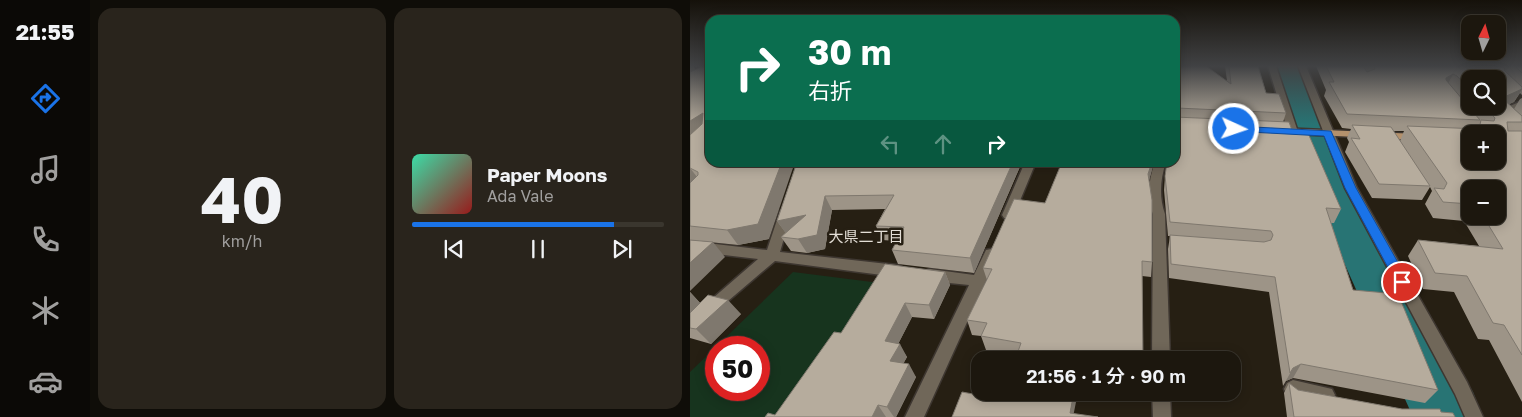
<!DOCTYPE html>
<html lang="ja">
<head>
<meta charset="utf-8">
<style>
  :root { --surface:#1c170e; --page:#29241c; --text:#f1f3f6; --muted:#a09f9e; --line:#3a362e; --accent:#1a73e8 }
  body { margin:0; font-family:"Golos Text","Noto Sans JP",sans-serif; background:var(--page); color:var(--text); height:100vh; display:flex; flex-direction:column; font-size:19px; white-space:nowrap }
  * { box-sizing:border-box; margin:0 }
  p { font-size:16px; color:var(--muted) }
  .icon { flex:none; width:28px; height:28px; fill:none; stroke:currentColor; stroke-width:2; stroke-linecap:round; stroke-linejoin:round }
  .map { position:relative; flex:1; overflow:hidden }
  .details { display:flex; flex-direction:column; gap:8px; padding:8px; background:#0f0d08; width:600px }
  .details>* { flex:none }
  .hud { position:absolute; left:15px; top:15px; width:475px; height:152px; border-radius:15px; box-shadow:0 2px 12px #0003,0 0 0 1px var(--line); background:#0b6e4f; color:#fff; overflow:hidden }
  .needle { width:32px; rotate:5deg }
  .controls { position:absolute; left:771px; top:15px; display:grid; gap:10px }
  .controls a { display:grid; place-items:center; width:45px; height:45px; border-radius:10px; background:var(--surface); box-shadow:0 2px 12px #0003,0 0 0 1px var(--line); font-size:25px }
  .speed { position:absolute; left:15px; top:336px; display:flex; gap:10px; font-size:25px; font-weight:700; text-align:center }
  .speed>* { display:grid; place-content:center; width:65px; height:65px; border-radius:50%; background:var(--surface); box-shadow:0 2px 12px #0003,0 0 0 1px var(--line); line-height:1 }
  .speed .limit { border:8px solid #d22; background:#fff; color:#111 }
  .pin { position:absolute; display:grid; place-items:center; width:42px; height:42px; color:#fff; margin:-21px; border:2px solid #fff; border-radius:50%; box-shadow:0 1px 5px #0007 }
  .me { position:absolute; width:55px; margin:-28px; rotate:93deg; stroke-linejoin:round; filter:drop-shadow(0 0 4px #0008) }
  .turn { display:flex; align-items:center; gap:18px; height:105px; padding:0 20px; font-size:22px }
  .turn .icon { width:65px; height:65px; stroke-width:2.5 }
  .turn b { display:block; font-size:35px; line-height:42px }
  .lanes { display:flex; align-items:center; height:48px; padding:0 20px; background:#0003; justify-content:center; gap:25px; direction:ltr }
  .lanes .off { opacity:.35 }
  .details .card { flex:1; display:flex; flex-direction:column; justify-content:center; gap:8px; min-width:0; padding:0 18px; border-radius:15px; background:var(--page) }
  .details .dial { align-items:center; gap:0 }
  .dial b { font-size:65px; line-height:1 }
  .song { display:flex; align-items:center; gap:15px }
  .cover { width:60px; height:60px; border-radius:8px; background:linear-gradient(135deg,hsl(160 70% 55%),hsl(0 70% 35%)) }
  .played { height:5px; border-radius:2px; background:linear-gradient(90deg,var(--accent) 80%,var(--line) 80%) }
  .keys { display:flex; justify-content:space-around; direction:ltr }
  .details .tiles { flex:1; display:grid; gap:8px; grid-template-columns:repeat(2,1fr) }
  .trip { position:absolute; left:281px; top:351px; width:270px; height:50px; border-radius:15px; background:var(--surface); box-shadow:0 2px 12px #0003,0 0 0 1px var(--line); font-weight:600; line-height:50px; text-align:center }
  main { display:flex; flex:1; min-height:0 }
  .dock { display:flex; flex-direction:column; width:90px; justify-content:space-around; align-items:center; background:#0b0906; color:var(--muted) }
  .dock .icon { width:35px; height:35px }
  .dock .current { color:var(--accent) }
  .dock b { font-size:22px; color:var(--text) }
  .map>svg:first-child { display:block }
</style>
</head>
<body>
<main>
<nav class="dock">
<b>21:55</b>
<svg class="icon current" aria-label="directions" viewBox="0 0 24 24"><path d="M12 3l9 9-9 9-9-9zM9 14v-3h6M13 9l2 2-2 2"/></svg>
<svg class="icon" aria-label="music" viewBox="0 0 24 24"><path d="M9 18V5l10-2v13"/><circle cx="6" cy="18" r="3"/><circle cx="16" cy="16" r="3"/></svg>
<svg class="icon" aria-label="phone" viewBox="0 0 24 24"><path d="M5 4h4l2 5-3 2q2 4 5 5l2-3 5 2v4C11 20 4 13 5 4z"/></svg>
<svg class="icon" aria-label="climate" viewBox="0 0 24 24"><path d="M12 3v18M4 7l16 10M4 17L20 7"/></svg>
<svg class="icon" aria-label="car" viewBox="0 0 24 24"><path d="M5 17H2v-5l4-1 3-4h7l3 4 3 1v5h-3M9 17h6M6 11h13"/><circle cx="7" cy="17" r="2"/><circle cx="17" cy="17" r="2"/></svg>
</nav>
<section class="details">
<div class="tiles">
<div class="card dial"><b>40</b><p>km/h</p></div>
<div class="card">
<div class="song"><i class="cover"></i><div><b>Paper Moons</b><p>Ada Vale</p></div></div>
<div class="played"></div>
<div class="keys"><svg class="icon" aria-label="previous" viewBox="0 0 24 24"><path d="M18 5L8 12l10 7zM5 5v14"/></svg><svg class="icon" aria-label="pause" viewBox="0 0 24 24"><path d="M8 5v14M16 5v14"/></svg><svg class="icon" aria-label="next" viewBox="0 0 24 24"><path d="M6 5l10 7-10 7zM19 5v14"/></svg></div>
</div>
</div>
</section>
<div class="map">
<svg width="832" height="417" viewBox="0 0 832 417">
  <rect width="100%" height="100%" fill="#261f13"/>
  <!-- green -->
  <path fill="#17341e" fill-rule="evenodd" d="M103 272 190 283 92 417H0V372ZM26 348H69V390H26Z"/>
  <g fill="none" stroke-linecap="round" stroke-linejoin="round">
    <!-- river -->
    <path fill="#287474" fill-rule="evenodd" d="M583 66H613L646 146 701 252 783 392 793 417H723L652 258 606 146Z"/>
    <!-- minor casing -->
    <g stroke="#3e3731" stroke-width="3">
      <path id="minor" d="M578 66H586L608 132 607 134 603 135 598 132Z
        M608 66H616L667 188 777 382 793 417H775L765 394 655 188Z
        M832 101V107L817 113 832 127V136L828 135 805 112Z
        M335 162H346L324 215 322 218H314L312 215Z
        M465 162H476C470 180 469 197 475 214L480 360H462L463 214C456 197 459 179 465 162Z
        M96 207 102 211 90 252 207 265 212 267 214 271 212 275 207 277 85 261 31 307 6 333 0 335V318L68 259 0 251V241L77 250 90 211Z
        M301 249 306 250 308 254 234 417H215L279 285 240 281 235 279 233 275 235 271 240 269 284 275 296 250Z
        M603 380 642 389 645 395 642 401 636 404 597 395 594 389 597 383Z
        M462 392H480L481 417H463Z"/>
    </g>
    <!-- major casing -->
    <g stroke="#3e3731" stroke-width="3">
      <path id="major" d="M588 128 728 134 733 137 728 140 584 133 583 131Z"/>
    </g>
    <!-- minor -->
    <use href="#minor" fill="#706759" fill-rule="evenodd"/>
    <!-- major -->
    <use href="#major" fill="#b4916c" fill-rule="evenodd"/>
  </g>
  <!-- wall -->
  <path fill="#9d9487" fill-rule="evenodd" d="M0 66H3L6 70 12 67 6 66H20L79 239 48 245 0 240Z
    M485 66 537 81 535 66H568L576 93 596 113 593 122 603 133 651 209 644 223H641L663 290 748 390 735 403 603 378 596 381 593 386 579 292 479 278 478 249 480 236H478L474 190 475 176 485 162Z
    M626 66H832V95L830 93 824 102 819 104 824 109 830 99 832 98V402L799 340 788 339 764 292 733 289 718 256 728 240 789 246 774 221 743 218 735 204 742 191 740 187 732 200 682 198 655 152 659 142 657 138 661 129 652 128 634 96 636 90ZM780 79 808 106H780ZM703 131H714L710 141ZM780 189 808 216H780Z
    M107 162H332L284 273 208 264 202 250 207 241 192 240 186 226 195 209 142 210 135 249 117 253 101 251 91 237 96 233 87 221Z
    M464 162 459 180 462 262 461 277 452 276 327 355 296 350 291 336 282 335 277 320 297 280 293 268 355 203Z
    M255 272 260 285 244 319 222 317 208 344 217 357 213 364 226 377 206 417H75L85 415 151 333Z
    M0 292 10 303 51 314 21 344 0 338Z
    M599 383 608 390 712 409 765 417H597L594 393Z"/>
  <!-- shaded-wall -->
  <path fill="#7f786e" d="M0 66H3L9 75 0 79Z
    M763 74 756 88V78Z
    M832 89 824 102 803 112 812 98Z
    M13 113 20 125 0 141V121Z
    M92 162H105L79 239 48 245 37 230Z
    M323 162H332L284 273 280 258Z
    M462 162H464L457 188 458 174Z
    M0 168 11 182 0 190Z
    M135 196 142 210 135 249 117 253 108 239Z
    M116 215 97 235 87 221Z
    M23 242 35 257 0 291V263Z
    M255 272 260 285 244 319 239 305Z
    M0 292 12 305 0 316Z
    M38 300 51 314 21 344 6 329Z
    M215 303 222 317 203 354 195 341Z
    M210 344 217 357 207 374 200 361Z
    M219 364 226 377 206 417H204L197 407Z
    M611 364 603 378 596 381 593 386 603 368Z
    M384 392H388L383 417 380 413Z
    M188 405 196 417H182Z"/>
  <!-- building -->
  <path fill="#b6ac9d" stroke="#7f786e" fill-rule="evenodd" d="M13 66H20V162H92L68 224 37 230 0 226V183L8 175V172L0 168V135L12 124 13 113 0 121V72Z
    M485 66H516L541 84 539 66H568L576 93 589 94 596 113 487 108 485 117 599 122 603 133H618L651 209 636 208 663 290 708 294 748 390 611 364 603 368 600 373 585 277 481 264 480 235 574 242 581 240 583 235 581 231 480 222 475 176 477 162H485Z
    M636 66H673L677 72 685 69 684 66H809L814 67 815 71 832 87V89L812 98 832 116V122H817L818 131H832V355L814 325 803 323 777 276 745 273 728 240 813 249 793 216H808V189H780V204L753 202 744 188 754 189 757 183 717 126 789 129 791 120 804 121 805 118 794 106H808V79H780V90L767 76 763 74 756 78V80L790 120 657 114 639 82H644ZM780 134H808V161H780Z
    M825 66H832V73Z
    M662 125 701 127 740 186 689 184 661 138 670 139Z
    M107 162H323L280 258 202 250 214 227 186 226 204 195 135 196 127 235 108 239 91 237 116 215 87 221Z
    M372 162H462L458 174 462 200V262L452 261 453 360H325L331 343 291 336 297 323 277 320 302 269 293 268 324 199 355 203Z
    M0 240 23 242 0 263Z
    M195 264 255 272 239 305 215 303 195 341 210 344 200 361 219 364 197 407 188 405 182 417H75L78 413 85 415 144 332 151 333Z
    M18 295 38 300 6 329 0 328V313Z
    M288 382H290V392H384L380 413 408 417H262L272 392 283 394Z
    M599 383 608 390 712 409H750L751 412 763 413 765 417H604Z"/>
  <!-- sky -->
  <linearGradient id="sky" x2="0" y2="1"><stop stop-color="#15110a"/><stop offset="0.53" stop-color="#414244"/><stop offset="1" stop-color="#414244" stop-opacity="0"/></linearGradient>
  <rect width="832" height="125" fill="url(#sky)"/>
  <!-- route -->
  <path fill="#1a73e8" stroke="#114b97" d="M544 126 641 131 666 188 719 282 717 286H708L655 188 634 136 540 131V127Z"/>
  <g text-anchor="middle" stroke-width="5" stroke-linejoin="round" paint-order="stroke">
    <!-- neighbourhood labels -->
    <g font-size="15" fill="#e3ded6" stroke="#261f13">
      <text x="176" y="242">大県二丁目</text>
    </g>
  </g>
</svg>
<div class="controls">
<a><svg class="needle" viewBox="-14 -14 28 28"><path d="M0-13l5 13h-10z" fill="#e53935"/><path d="M0 13l5-13h-10z" fill="#a09f9e"/></svg></a>
<a><svg class="icon" aria-label="search" viewBox="0 0 24 24"><circle cx="10" cy="10" r="6"/><path d="M15 15l6 6"/></svg></a>
<a>+</a>
<a>−</a>
</div>
<div class="speed"><div class="limit">50</div></div>
<div class="pin" style="left:712px;top:282px;background:#d93025"><svg class="icon" aria-label="arrive" viewBox="0 0 24 24"><path d="M6 21V4h12l-3 4 3 4H6"/></svg></div>
<svg class="me" style="left:544px;top:129px" viewBox="-20 -20 40 40"><circle r="17" fill="#1a73e8" stroke="#fff" stroke-width="3"/><path d="M0-11L8 9 0 5-8 9z" fill="#fff"/></svg>
<div class="trip">21:56 · 1 分 · 90 m</div>
<div class="hud">
<div class="turn"><svg class="icon" aria-label="right" viewBox="0 0 24 24"><path d="M7 20v-9h11M14 6l5 5-5 5"/></svg><div><b>30 m</b>右折</div></div>
<div class="lanes"><svg class="icon off" aria-label="left" viewBox="0 0 24 24"><path d="M17 20v-9H6M10 6l-5 5 5 5"/></svg><svg class="icon off" aria-label="ahead" viewBox="0 0 24 24"><path d="M12 20V5M6 11l6-6 6 6"/></svg><svg class="icon" aria-label="right" viewBox="0 0 24 24"><path d="M7 20v-9h11M14 6l5 5-5 5"/></svg></div>
</div>
</div>
</main>
</body>
</html>
